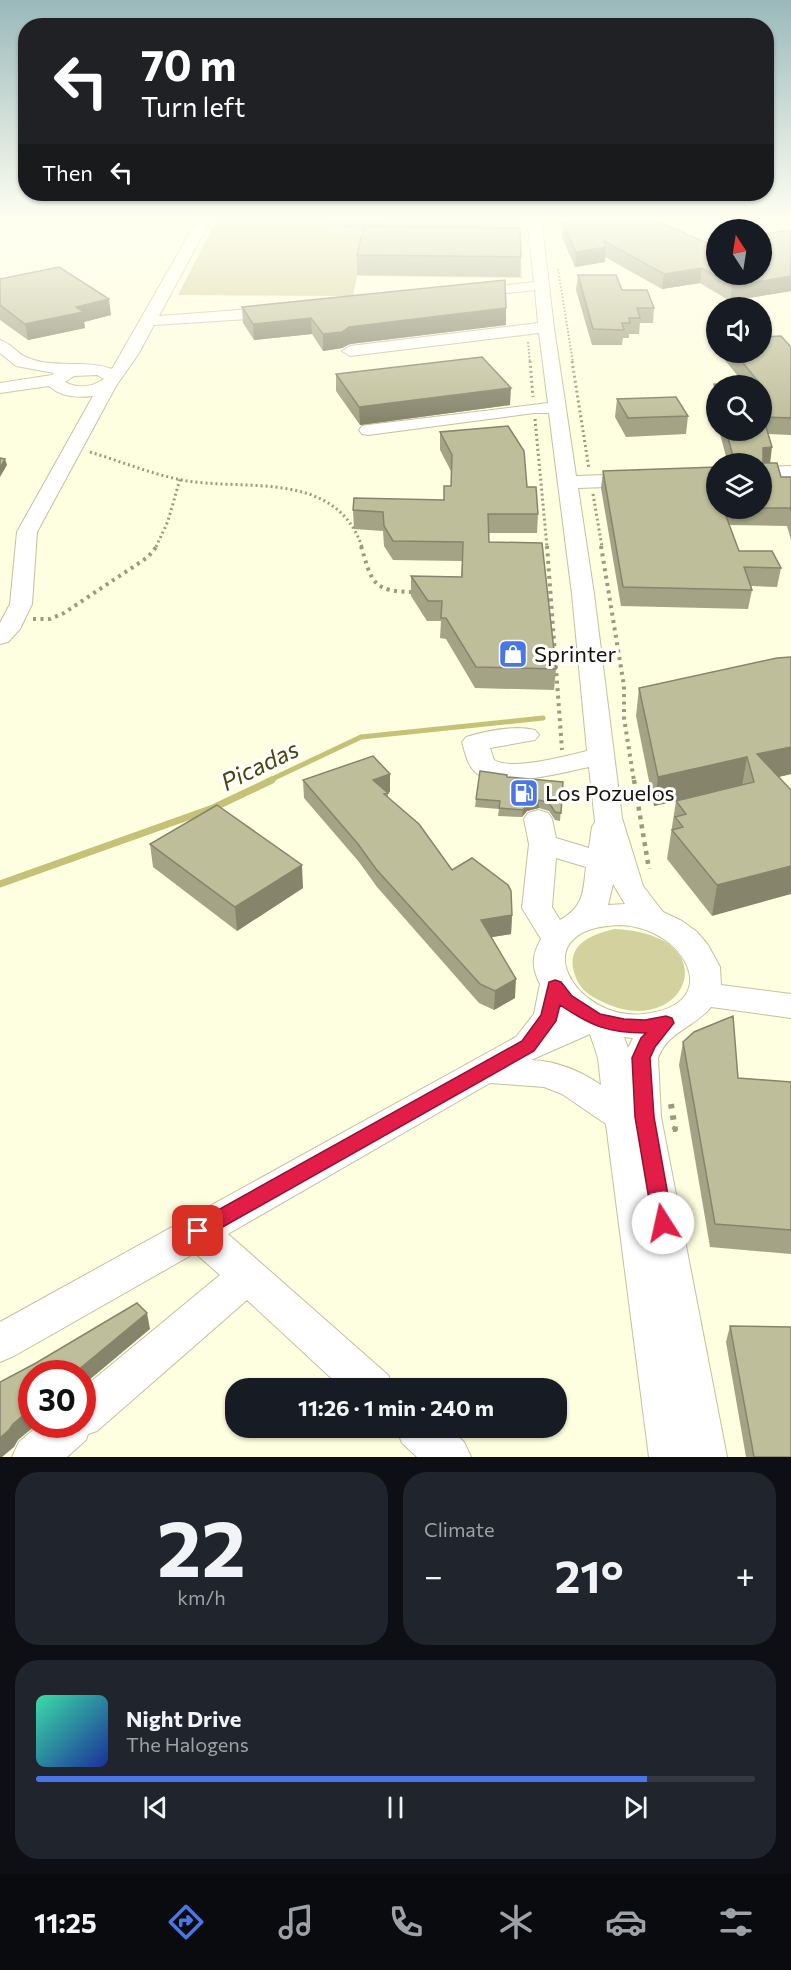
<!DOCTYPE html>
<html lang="en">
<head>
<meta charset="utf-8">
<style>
  :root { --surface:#171b24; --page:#20242c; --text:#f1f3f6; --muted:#9ea1a6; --line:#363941; --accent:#4b76e9 }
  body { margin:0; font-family:Commissioner,sans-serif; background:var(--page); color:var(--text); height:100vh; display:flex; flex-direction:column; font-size:22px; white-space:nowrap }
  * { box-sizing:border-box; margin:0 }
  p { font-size:20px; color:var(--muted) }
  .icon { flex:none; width:33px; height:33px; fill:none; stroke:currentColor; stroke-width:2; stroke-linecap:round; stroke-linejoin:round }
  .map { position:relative; height:1457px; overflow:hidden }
  .drawer { display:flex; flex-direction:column; gap:15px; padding:15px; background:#0d0f14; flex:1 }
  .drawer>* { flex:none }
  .banner { position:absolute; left:18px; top:18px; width:756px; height:183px; border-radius:24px; box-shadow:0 2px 4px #0004; background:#202124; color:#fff; overflow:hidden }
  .needle { width:39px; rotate:348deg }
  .buttons { position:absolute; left:706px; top:219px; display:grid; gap:12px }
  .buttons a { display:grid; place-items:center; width:66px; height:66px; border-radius:50%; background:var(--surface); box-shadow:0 2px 4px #0004; font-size:30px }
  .speed { position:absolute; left:18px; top:1360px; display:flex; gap:12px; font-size:30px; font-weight:700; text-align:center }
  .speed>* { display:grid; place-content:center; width:78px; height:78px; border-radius:50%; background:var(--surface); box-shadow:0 2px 4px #0004; line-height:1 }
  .speed .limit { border:9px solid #d22; background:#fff; color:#111 }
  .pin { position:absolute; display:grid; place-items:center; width:51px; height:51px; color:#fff; margin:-26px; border-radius:12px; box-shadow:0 3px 9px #0006 }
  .me { position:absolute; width:66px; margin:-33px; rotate:350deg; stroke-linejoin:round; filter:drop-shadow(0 0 4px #0008) }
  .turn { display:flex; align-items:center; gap:21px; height:126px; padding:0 24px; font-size:27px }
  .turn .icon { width:78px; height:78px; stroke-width:2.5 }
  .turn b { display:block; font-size:42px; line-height:51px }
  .then { display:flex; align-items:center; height:57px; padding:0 24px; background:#0003; gap:12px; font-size:22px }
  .big { font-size:45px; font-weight:700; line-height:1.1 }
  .drawer .widget { flex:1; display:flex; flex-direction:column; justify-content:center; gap:9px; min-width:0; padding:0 21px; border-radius:24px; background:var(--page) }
  .drawer .dial { align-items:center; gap:0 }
  .dial b { font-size:78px; line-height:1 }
  .song { display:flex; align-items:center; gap:18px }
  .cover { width:72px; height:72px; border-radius:9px; background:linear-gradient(135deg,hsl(160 70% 55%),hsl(230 70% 35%)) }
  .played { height:6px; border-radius:3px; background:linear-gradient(90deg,var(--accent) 85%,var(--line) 85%) }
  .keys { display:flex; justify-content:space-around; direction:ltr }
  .heat { display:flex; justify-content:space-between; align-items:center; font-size:33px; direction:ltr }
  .drawer .tiles { flex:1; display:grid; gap:15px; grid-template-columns:1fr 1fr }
  .widget:last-child { grid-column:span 2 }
  .trip { position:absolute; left:225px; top:1378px; width:342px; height:60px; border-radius:24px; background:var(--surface); box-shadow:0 2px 4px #0004; font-weight:700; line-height:60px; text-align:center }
  .tab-bar { display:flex; height:96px; justify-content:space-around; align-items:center; background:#090b0e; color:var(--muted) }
  .tab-bar .icon { width:42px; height:42px }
  .tab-bar .on { color:var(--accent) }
  .tab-bar b { font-size:27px; color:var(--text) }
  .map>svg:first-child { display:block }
</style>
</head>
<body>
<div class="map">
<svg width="791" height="1457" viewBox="0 0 791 1457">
  <rect width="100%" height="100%" fill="#fefee0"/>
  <!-- green -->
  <path fill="#d3d19d" d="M218 217H518L522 278 357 276 353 296 178 295Z
    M615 929C731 935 685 1040 605 1003 594 998 582 992 577 980 562 948 587 935 615 929Z"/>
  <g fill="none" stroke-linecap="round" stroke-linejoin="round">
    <!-- stream-far1 -->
    <path stroke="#c5c177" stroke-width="5" d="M268 781 361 737 543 718"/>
    <!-- stream -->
    <path stroke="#c5c177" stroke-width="7" d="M0 884 213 808 272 780"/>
    <!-- minor casing -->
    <g stroke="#c3c19e" stroke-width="2">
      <path id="minor" d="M199 217H212L159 316 278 307 286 312 278 317 154 325 139 353 116 386 37 532 32 604 20 629 8 642 0 644V623L10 604 17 532 93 396C78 398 61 397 49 386L0 393V383L52 375 54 373 16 366 0 353V340C11 343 17 354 28 358 55 369 85 359 112 369ZM97 375 104 379C92 387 78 389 65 382L74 376Z
        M527 217H541L554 328 576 476 637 474 644 476 647 480 644 484 637 486 578 488 594 594 622 818 643 886 663 912 682 921 697 932 708 945 720 967 721 985 791 994V1018L711 1007C694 1028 668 1031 658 1058L661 1117 727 1457H649L606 1124 562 1094 544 1087 490 1083 228 1234 388 1375 394 1389H343L247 1300 97 1431 88 1434 86 1440 67 1457H12L19 1442 39 1425H82V1389L220 1275 195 1253 14 1356 0 1362V1322L516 1037 534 1014 540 984C531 967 532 955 541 939L522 908 529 844 524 819 528 813 538 810 548 813 552 819 556 838 589 848 592 827 595 822 589 767C564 772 496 791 475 772 467 764 465 752 462 742L466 737C486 731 515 725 535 730L539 735 535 740 490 748 494 760C512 771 566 756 587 751L572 594 549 413H534L368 435 362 434 359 430 362 426 368 425 548 403 539 333 350 356 342 351 350 346 538 323 535 290 472 297 465 293 472 289 534 282ZM556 858 586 867C583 893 584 906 560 920L552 907ZM613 884 625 904 608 905ZM620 925C685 927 727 1005 644 1014 575 1022 519 928 620 925ZM590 1034 598 1058 601 1085C581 1071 556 1061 531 1060ZM624 1037 633 1038 628 1048Z
        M791 466V478L762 479V467Z
        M396 1428H449L464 1442 471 1457H417L402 1443Z"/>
    </g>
    <!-- path-far4 -->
    <path stroke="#9a9a83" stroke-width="2" stroke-dasharray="1.5 2" stroke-linecap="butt" d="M558 269 573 363
      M528 342 530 363"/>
    <!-- path-far3 -->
    <path stroke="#9a9a83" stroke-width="3" stroke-dasharray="2 3" stroke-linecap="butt" d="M530 361 533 397
      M572 361 589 469
      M535 419 547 547
      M90 452C120 461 151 474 182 480 244 492 335 468 362 547
      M593 494 602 547
      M156 547 168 521 180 479"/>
    <!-- path-far2 -->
    <path stroke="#9a9a83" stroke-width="4" stroke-dasharray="3 4.5" stroke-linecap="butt" d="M361 546C372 582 372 592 414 592
      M547 546 562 750
      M601 546 624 686V718L634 781
      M33 619H50L64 613 148 557 157 546"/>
    <!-- path-far1 -->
    <path stroke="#9a9a83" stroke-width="4.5" stroke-dasharray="4 5" stroke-linecap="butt" d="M634 780 649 869"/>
    <!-- path -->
    <path stroke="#9a9a83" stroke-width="6" stroke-dasharray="4.5 7" stroke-linecap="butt" d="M671 1104 675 1129H672"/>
    <!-- minor -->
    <use href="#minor" fill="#fff" fill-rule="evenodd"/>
  </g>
  <!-- wall -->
  <path fill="#a4a385" d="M330 217H381L379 226 521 257 520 277 357 275V255L363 229 330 227Z
    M578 217H648L707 243 791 230V291L730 301 700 283 662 289 605 257V262L575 267 562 237 563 223 578 220Z
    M578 275 622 290 654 308 653 323H640L639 334H629V338H623L622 345H592L576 290Z
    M0 279 111 315 84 322 85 328 28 340 0 320Z
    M242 307 506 325 350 344 342 348 323 351 312 334 254 340 243 323Z
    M791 347V435L768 434 770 463 781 477H791V540L787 526 729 525 739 551 781 568 777 587 751 586 752 590 748 609 621 606 601 488 603 471 717 508H762V464H728L719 430H762L717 386V421L712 400 714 384 745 385 720 354V352H762Z
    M336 374 510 405 360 425 336 391Z
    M617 399 688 416 686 434 626 437 615 417Z
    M440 432 527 487 538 514 537 533H489V542L556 669 554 690 475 688 446 639 440 638 441 621H427L411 596V576L461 577 462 561 393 560 384 546 383 531 354 529 353 510 444 500 451 486 452 473 440 450Z
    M791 657V774L778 777 712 916 667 859 676 801 710 793 654 806 636 716 639 688Z
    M390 774V792L388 793V798L452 870 512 915 511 934 491 937 515 998 494 1010 479 1003 377 887 359 862 304 798 303 780Z
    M507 777 563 782 560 821 555 820 549 811 539 808 527 811 522 817 498 816 499 809 475 807 476 799Z
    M150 844 303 888 237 931 153 867Z
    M683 1042 738 1078 791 1082V1254L710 1247 679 1065Z
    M730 1326 791 1457H746L726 1342Z"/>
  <!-- shaded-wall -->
  <path fill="#86856c" d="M378 217H381L378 229Z
    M606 247 605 262 575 267 576 252Z
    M702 268 700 283 662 289 664 274Z
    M791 276V291L730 301 732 286Z
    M109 299 111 315 84 322 85 328 28 340 25 324 76 307Z
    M506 308V325L350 344 342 348 323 351V334L349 327Z
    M311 318 312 334 254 340 253 324Z
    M511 388 510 405 360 425 359 407Z
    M772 447 770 464 762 465 763 448Z
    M5 459 7 465 0 477V468Z
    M791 747V774L754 783 757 754Z
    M747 757 742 786 654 806 658 777Z
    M390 774V792L373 798V780Z
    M539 800V808L527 811 522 817 523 810 528 803Z
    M302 865 303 888 237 931 235 907Z
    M791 866V894L712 916 717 885Z
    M512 915 511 934 480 939 481 920Z
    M516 979 515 998 494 1010 495 991Z
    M147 1313 150 1329 82 1386V1374H76L77 1371Z
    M32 1408V1425H36L18 1440 14 1447 2 1457H0V1438L13 1424Z"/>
  <!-- building -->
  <path fill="#bfbe9b" stroke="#86856c" stroke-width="1.5" d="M585 217H648L707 243 717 241V274H762V234L791 230V276L732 286 702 268 664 274 604 241 606 247 576 252 563 223 586 218Z
    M364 226 520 228 521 257 357 255Z
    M59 267 109 299 76 307 83 312 25 324 0 305V279Z
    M578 275H616L622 290H647L654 308H637L640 318H629L630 323H622L624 330 593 329Z
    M505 280 506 308 349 327 342 332 323 334 311 318 253 324 242 307Z
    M781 336 791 347V418L763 417 772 447 763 448V463H777L781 477H791V511L790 508H762V464H735L726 430H762V386L734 352H762V337Z
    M482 357 511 388 359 407 336 374Z
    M714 384 757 386H717V396Z
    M676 397 688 416 628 418 617 399Z
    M508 426 524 451 527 487H536L538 514H488L489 542 542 543 556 669 476 667 446 618H441L442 601H428L411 576 462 577 463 542 393 541 384 526 383 512 353 510 354 498 444 500V486H451L452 455 440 432Z
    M0 458 5 459 0 468Z
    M717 467V508H723L739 551H772L781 568 744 567 752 590 623 587 603 471Z
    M791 657V747L757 754 791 790V866L717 885 672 830 683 827 675 817 686 814 676 801 754 782 747 757 658 777 639 688 777 658Z
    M373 756 390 774 373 780 388 793 384 794 419 824 452 870 472 858 508 885 511 891 512 915 481 920 516 979 495 991 480 984 376 869 358 844 303 780Z
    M480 771 507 775V777L563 782 561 813 555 812 549 803 539 800 528 803 523 810 499 808 500 801 476 799Z
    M217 805 302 865 235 907 150 844Z
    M733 1016 738 1078 791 1082V1230L715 1224 683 1042 694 1032Z
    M137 1303 147 1313 77 1371 76 1374H32V1408L13 1424 9 1430 0 1438V1382L36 1363Z
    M730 1326 791 1327V1457H754Z"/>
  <!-- sky -->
  <linearGradient id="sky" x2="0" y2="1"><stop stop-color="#9ab9bb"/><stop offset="0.52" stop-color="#fffff1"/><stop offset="1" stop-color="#fffff1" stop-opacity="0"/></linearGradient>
  <rect width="791" height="421" fill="url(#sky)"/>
  <!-- route -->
  <path fill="#e11d48" stroke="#92132f" stroke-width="1.5" d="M555 980 561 982 572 996 600 1014 624 1019 645 1020 666 1016 672 1018 674 1023 655 1047 650 1058 654 1117 673 1223 670 1229 663 1231 656 1229 653 1223 635 1117 632 1058 641 1038 646 1033C608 1033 591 1026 560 1005L556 1021 534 1051 205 1237 198 1240 191 1237 188 1231 191 1225 522 1041 541 1015 549 982Z"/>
  <!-- icons -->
  <defs>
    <g id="shop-square" transform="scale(1.5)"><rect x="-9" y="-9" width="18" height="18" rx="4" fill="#4b76e9" stroke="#fff"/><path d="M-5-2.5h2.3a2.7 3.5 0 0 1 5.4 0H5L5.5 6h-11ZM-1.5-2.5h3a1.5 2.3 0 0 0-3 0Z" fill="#fff"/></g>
    <g id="fuel-square" transform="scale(1.5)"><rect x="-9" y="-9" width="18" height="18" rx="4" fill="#4b76e9" stroke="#fff"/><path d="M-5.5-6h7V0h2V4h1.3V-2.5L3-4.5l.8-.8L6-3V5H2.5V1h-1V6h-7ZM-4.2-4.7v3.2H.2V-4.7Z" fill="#fff"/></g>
  </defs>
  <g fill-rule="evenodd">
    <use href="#shop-square" x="513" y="654"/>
    <use href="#fuel-square" x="524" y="793"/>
  </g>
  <g text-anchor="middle" stroke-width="6" stroke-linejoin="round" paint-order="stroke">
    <!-- poi labels -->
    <g font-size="22" fill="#151508" stroke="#fff" text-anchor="start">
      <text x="534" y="662">Sprinter</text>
      <text x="545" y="801">Los Pozuelos</text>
    </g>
    <!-- water labels -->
    <g font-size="24" font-style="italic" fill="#4a460c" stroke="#fff">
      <text transform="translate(260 766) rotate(-26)" y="8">Picadas</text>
    </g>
  </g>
</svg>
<div class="buttons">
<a><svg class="needle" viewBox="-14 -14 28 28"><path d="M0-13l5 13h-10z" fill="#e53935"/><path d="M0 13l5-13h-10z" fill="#9ea1a6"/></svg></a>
<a><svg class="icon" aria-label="sound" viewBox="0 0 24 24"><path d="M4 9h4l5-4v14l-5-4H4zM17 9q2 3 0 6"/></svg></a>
<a><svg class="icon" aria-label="search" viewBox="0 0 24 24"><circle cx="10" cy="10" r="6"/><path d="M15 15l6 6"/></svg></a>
<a><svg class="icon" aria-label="layers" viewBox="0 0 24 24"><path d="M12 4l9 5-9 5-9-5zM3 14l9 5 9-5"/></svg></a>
</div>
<div class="speed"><div class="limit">30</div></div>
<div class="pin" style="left:198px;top:1231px;background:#d93025"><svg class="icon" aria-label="arrive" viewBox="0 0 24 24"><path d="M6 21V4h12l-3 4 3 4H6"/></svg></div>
<svg class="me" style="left:663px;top:1223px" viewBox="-20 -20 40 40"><circle r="19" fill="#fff"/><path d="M0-13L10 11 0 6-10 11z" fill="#e11d48"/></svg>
<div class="trip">11:26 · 1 min · 240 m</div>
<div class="banner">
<div class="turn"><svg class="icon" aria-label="left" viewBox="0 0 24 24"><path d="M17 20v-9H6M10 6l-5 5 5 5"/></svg><div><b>70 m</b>Turn left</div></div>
<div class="then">Then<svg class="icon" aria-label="left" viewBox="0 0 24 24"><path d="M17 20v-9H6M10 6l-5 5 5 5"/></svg></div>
</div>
</div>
<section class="drawer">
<div class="tiles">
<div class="widget dial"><b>22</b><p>km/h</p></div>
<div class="widget"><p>Climate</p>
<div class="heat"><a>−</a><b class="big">21°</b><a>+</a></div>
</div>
<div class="widget">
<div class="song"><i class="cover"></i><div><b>Night Drive</b><p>The Halogens</p></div></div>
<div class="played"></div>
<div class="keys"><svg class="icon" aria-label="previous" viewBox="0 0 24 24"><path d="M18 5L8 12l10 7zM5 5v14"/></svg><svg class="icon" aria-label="pause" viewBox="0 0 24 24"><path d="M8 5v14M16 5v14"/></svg><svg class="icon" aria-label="next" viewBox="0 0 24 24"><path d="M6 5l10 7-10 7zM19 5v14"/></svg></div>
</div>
</div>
</section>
<nav class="tab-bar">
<b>11:25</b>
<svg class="icon on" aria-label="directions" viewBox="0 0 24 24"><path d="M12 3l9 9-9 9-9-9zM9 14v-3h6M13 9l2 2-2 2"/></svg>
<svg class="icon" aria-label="music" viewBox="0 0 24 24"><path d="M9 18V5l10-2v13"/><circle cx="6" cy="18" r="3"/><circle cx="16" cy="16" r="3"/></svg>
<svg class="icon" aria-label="phone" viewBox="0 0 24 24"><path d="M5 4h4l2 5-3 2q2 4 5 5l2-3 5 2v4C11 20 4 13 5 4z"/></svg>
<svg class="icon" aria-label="climate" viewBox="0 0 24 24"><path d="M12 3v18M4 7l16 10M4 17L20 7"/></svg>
<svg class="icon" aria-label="car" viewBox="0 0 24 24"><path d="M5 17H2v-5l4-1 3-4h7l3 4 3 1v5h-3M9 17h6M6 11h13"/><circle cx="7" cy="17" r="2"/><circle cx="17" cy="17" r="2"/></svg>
<svg class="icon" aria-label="filters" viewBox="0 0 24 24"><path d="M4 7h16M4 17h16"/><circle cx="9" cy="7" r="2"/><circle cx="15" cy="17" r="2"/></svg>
</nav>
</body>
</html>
